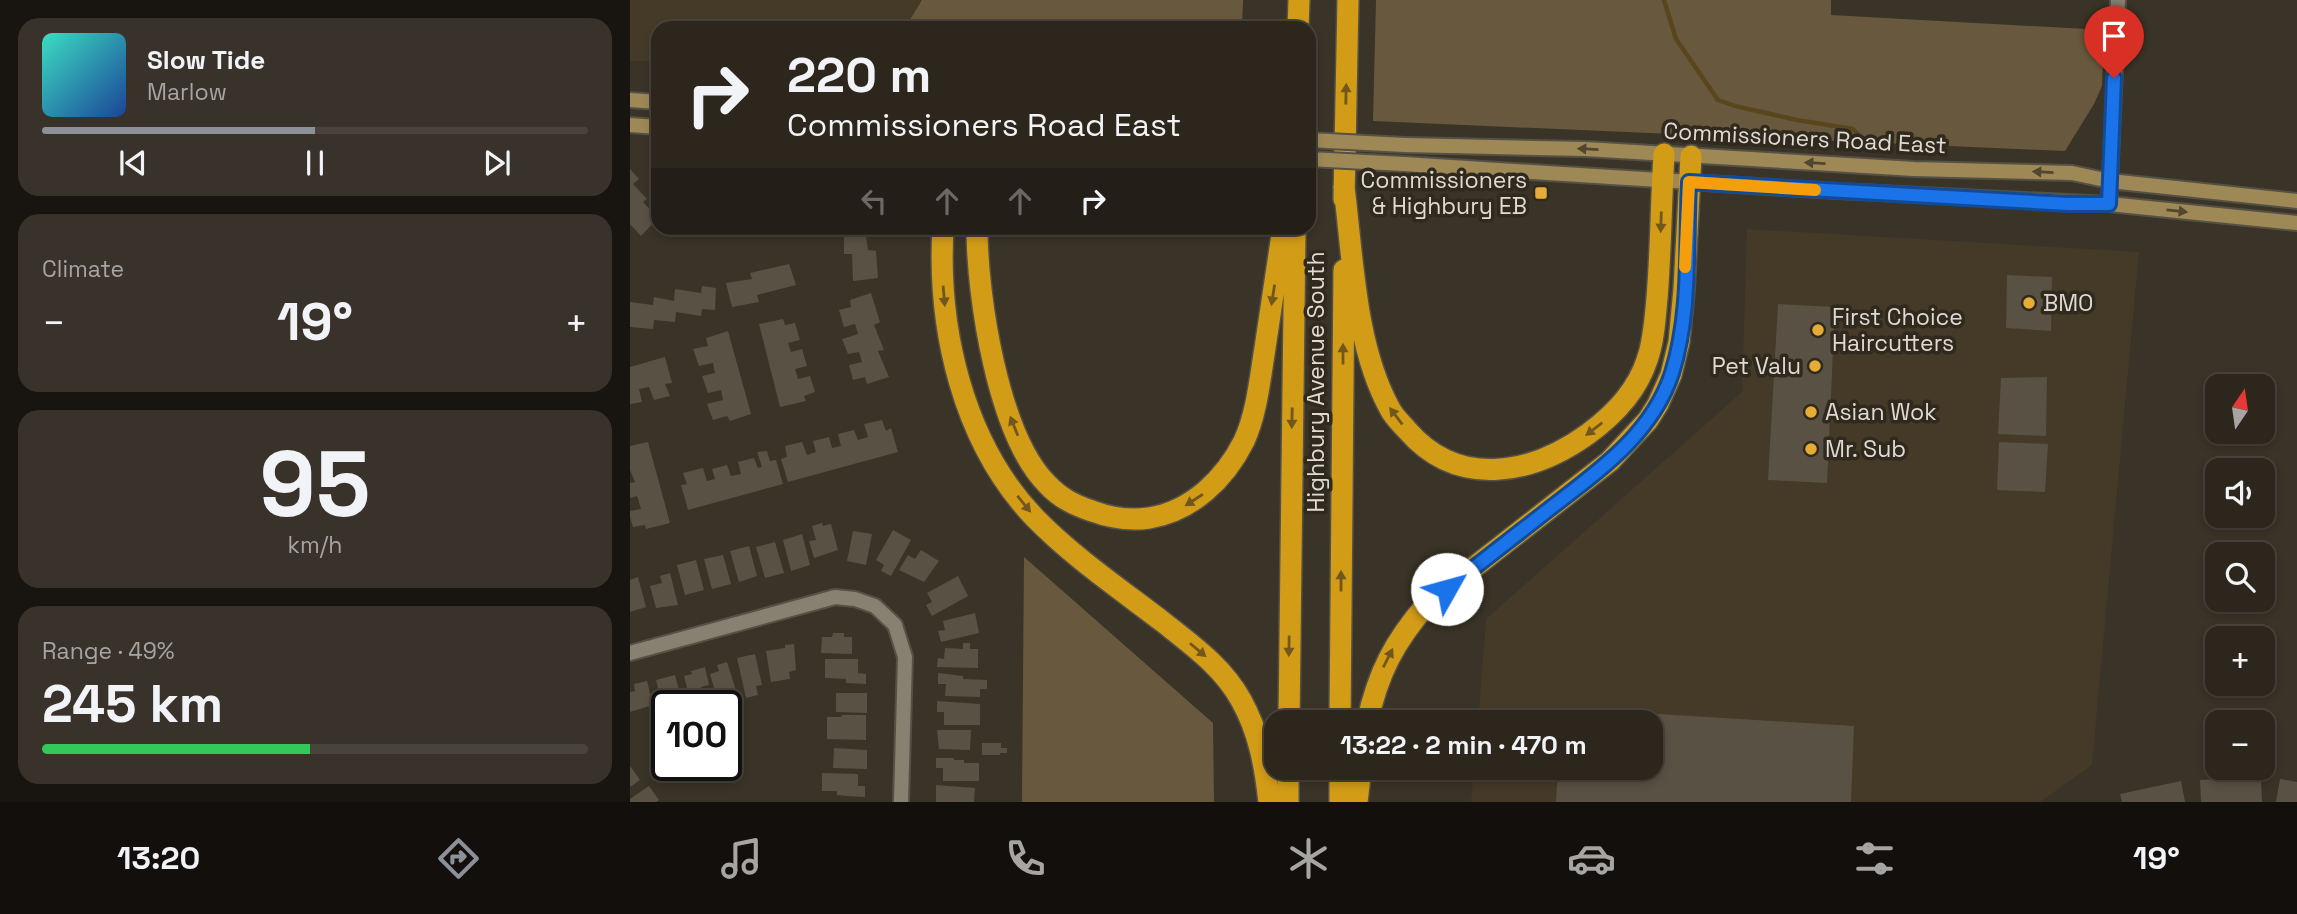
<!DOCTYPE html>
<html lang="en">
<head>
<meta charset="utf-8">
<style>
  :root { --surface:#2c261d; --page:#38322a; --text:#f1f3f6; --muted:#a6a5a4; --line:#48433b; --accent:#8c9099 }
  body { margin:0; font-family:"Space Grotesk",sans-serif; background:var(--page); color:var(--text); height:100vh; display:flex; flex-direction:column; font-size:26px; white-space:nowrap }
  * { box-sizing:border-box; margin:0 }
  p { font-size:23px; color:var(--muted) }
  .icon { flex:none; width:38px; height:38px; fill:none; stroke:currentColor; stroke-width:2; stroke-linecap:round; stroke-linejoin:round }
  .map { position:relative; flex:1; overflow:hidden }
  .sheet { display:flex; flex-direction:column; gap:18px; padding:18px; background:#181510; width:630px }
  .sheet>* { flex:none }
  .guide { position:absolute; left:21px; top:21px; width:665px; height:214px; border-radius:21px; box-shadow:0 4px 10px #0003,0 0 0 2px var(--line); background:#2c261d; color:var(--text); overflow:hidden }
  .needle { width:46px; rotate:13deg }
  .tools { position:absolute; left:1575px; top:374px; display:grid; gap:14px }
  .tools a { display:grid; place-items:center; width:70px; height:70px; border-radius:14px; background:var(--surface); box-shadow:0 4px 10px #0003,0 0 0 2px var(--line); font-size:35px }
  .speed { position:absolute; left:21px; top:690px; display:flex; gap:14px; font-size:35px; font-weight:700; text-align:center }
  .speed>* { display:grid; place-content:center; width:91px; height:91px; border-radius:50%; background:var(--surface); box-shadow:0 4px 10px #0003,0 0 0 2px var(--line); line-height:1 }
  .speed .limit { border:4px solid #111; border-radius:10px; background:#fff; color:#111 }
  .pin { position:absolute; display:grid; place-items:center; width:60px; height:60px; color:#fff; margin:-72px -30px; border-radius:50% 50% 50% 0; rotate:-45deg; box-shadow:0 0 7px #0007 }
  .pin .icon { rotate:45deg }
  .me { position:absolute; width:77px; margin:-38px; rotate:52deg; stroke-linejoin:round; filter:drop-shadow(0 0 5px #0008) }
  .turn { display:flex; align-items:center; gap:24px; height:147px; padding:0 21px; font-size:32px }
  .turn .icon { width:91px; height:91px; stroke-width:2.5 }
  .turn b { display:block; font-size:49px; line-height:60px }
  .lanes { display:flex; align-items:center; height:66px; padding:0 21px; background:#0003; justify-content:center; gap:35px; direction:ltr }
  .lanes .off { opacity:.35 }
  .big { font-size:52px; font-weight:700; line-height:1.1 }
  .sheet .tile { flex:1; display:flex; flex-direction:column; justify-content:center; gap:10px; min-width:0; padding:0 24px; border-radius:21px; background:var(--page) }
  .sheet .dial { align-items:center; gap:0 }
  .dial b { font-size:91px; line-height:1 }
  .song { display:flex; align-items:center; gap:21px }
  .cover { width:84px; height:84px; border-radius:10px; background:linear-gradient(135deg,hsl(170 70% 55%),hsl(220 70% 35%)) }
  .played { height:7px; border-radius:4px; background:linear-gradient(90deg,var(--accent) 50%,var(--line) 50%) }
  .keys { display:flex; justify-content:space-around; direction:ltr }
  .heat { display:flex; justify-content:space-between; align-items:center; font-size:38px; direction:ltr }
  .charge { height:10px; border-radius:5px; background:linear-gradient(90deg,#34c759 49%,var(--line) 0) }
  .trip { position:absolute; left:634px; top:710px; width:399px; height:70px; border-radius:21px; background:var(--surface); box-shadow:0 4px 10px #0003,0 0 0 2px var(--line); font-weight:700; line-height:70px; text-align:center }
  .tabs { display:flex; height:112px; justify-content:space-around; align-items:center; background:#120f0c; color:var(--muted) }
  .tabs .icon { width:49px; height:49px }
  .tabs .current { color:var(--accent) }
  .tabs b { font-size:32px; color:var(--text) }
  main { display:flex; flex:1; min-height:0 }
  .map>svg:first-child { display:block }
</style>
</head>
<body>
<main>
<section class="sheet">
<div class="tile">
<div class="song"><i class="cover"></i><div><b>Slow Tide</b><p>Marlow</p></div></div>
<div class="played"></div>
<div class="keys"><svg class="icon" aria-label="previous" viewBox="0 0 24 24"><path d="M18 5L8 12l10 7zM5 5v14"/></svg><svg class="icon" aria-label="pause" viewBox="0 0 24 24"><path d="M8 5v14M16 5v14"/></svg><svg class="icon" aria-label="next" viewBox="0 0 24 24"><path d="M6 5l10 7-10 7zM19 5v14"/></svg></div>
</div>
<div class="tile"><p>Climate</p>
<div class="heat"><a>−</a><b class="big">19°</b><a>+</a></div>
</div>
<div class="tile dial"><b>95</b><p>km/h</p></div>
<div class="tile"><p>Range · 49%</p><b class="big">245 km</b><div class="charge"></div></div>
</section>
<div class="map">
<svg width="1667" height="802" viewBox="0 0 1667 802">
  <rect width="100%" height="100%" fill="#3a3327"/>
  <!-- built -->
  <path fill="#443a27" d="M0 0H292L275 28H28V61H0Z
    M1117 229 1509 252 1462 765 1410 802H841L844 768H1020V723H848L856 619 1112 392Z"/>
  <!-- green -->
  <path fill="#68593e" d="M292 0H613L612 28H275Z
    M746 0H1201V15L1474 30 1472 86 1464 104 1435 151 743 121Z
    M394 557 583 723 584 802H392Z"/>
  <g fill="none" stroke-linecap="round" stroke-linejoin="round">
    <!-- stream -->
    <path stroke="#5a461d" stroke-width="4.5" d="M1034 0 1046 39 1088 100 1105 106 1167 120 1223 129 1236 143"/>
  </g>
  <!-- building -->
  <path fill="#595144" d="M0 169 9 179 3 184 17 199 13 202 28 218 11 236 0 224Z
    M221 228H243L235 230 238 250 246 251 248 278 223 281 222 254H214V231L221 230Z
    M159 264 166 285 127 295 129 302 102 307 96 283 122 279 120 273Z
    M1377 275 1422 277 1421 331 1376 328Z
    M72 286 86 288 85 310 72 309 71 316 46 312 45 322 24 320 23 329 0 327V302L23 305 24 297 44 301 45 289 71 293Z
    M241 293 250 322 244 325 254 350 248 351 259 377 237 384 235 377 223 380 219 365 232 362 229 352 218 354 212 339 228 334 225 324 214 327 209 310 221 307 220 300Z
    M1148 304 1205 307 1197 483 1138 480Z
    M153 319 155 325 165 323 170 340 158 343 161 352 172 349 177 366 165 369 168 379 180 376 185 392 174 396 176 401 150 407 129 324Z
    M98 331 121 414 100 421 97 416 83 420 77 404 93 400 91 390 78 393 72 376 85 373 83 363 69 366 63 349 78 346 76 338Z
    M35 357 42 383 35 384 40 396 24 400 19 387 9 389 12 402 0 404V367Z
    M1417 377 1416 436 1368 434 1371 378Z
    M252 420 256 431 261 428 268 452 158 482 151 459 157 457 155 446 172 442 177 455 186 452 183 441 199 437 202 448 211 446 208 434 224 430 228 440 238 437 234 424Z
    M18 442 40 523 16 529 15 525 3 527 0 517V511L11 509 7 496 0 498V483L5 482 0 470V446Z
    M1369 442 1418 444 1415 492 1367 490Z
    M137 451 140 461 146 460 153 484 58 510 51 485 57 484 53 473 73 468 77 481 85 479 82 469 97 465 101 476 111 474 108 462 124 458 128 468 132 467 127 452Z
    M192 523 193 526 201 524 208 550 184 558 179 541 186 540 182 526Z
    M263 530 281 540 261 576 251 571 254 565 246 560Z
    M223 531 242 534 236 565 217 561Z
    M172 534 180 565 161 571 153 540Z
    M145 542 154 573 135 578 126 547Z
    M119 546 127 576 109 582 100 551Z
    M291 550 309 561 294 582 269 570 278 555 285 559Z
    M93 555 101 584 82 589 74 559Z
    M66 560 74 590 55 595 47 565Z
    M40 573 48 605 26 608 20 586 32 583 30 576Z
    M328 576 338 596 302 616 296 605 302 602 297 593Z
    M8 577 16 607 0 612V580Z
    M345 613 349 633 311 642 308 631 315 630 313 621Z
    M203 633H214V637H222V654L191 653 192 637H202Z
    M333 643H340V649H348V668L307 667 308 658 314 659 315 648 333 649Z
    M164 644 166 670 159 672 160 679 141 682 136 651 155 648V645Z
    M125 654 132 685 126 686 128 695 116 698 107 658Z
    M195 659H228V673L236 674V684L216 683V679L195 678Z
    M97 662 109 700 89 705 80 674 89 671 87 665Z
    M75 667 79 685 71 687 74 696 60 699 54 676 62 674 61 671Z
    M308 673 333 676V679L357 680V689H350V697L315 696 316 684H308Z
    M45 675 53 705H37V711L34 712 26 680Z
    M17 681 23 705 0 712V692L5 691 4 684Z
    M206 693H237V713L206 712Z
    M307 701 350 704V725H314V712H307Z
    M932 708 1224 726 1221 802H926L928 768H1020V723H931Z
    M212 715H236V740L197 739V717H211Z
    M307 730H341L340 750 309 749Z
    M352 743H371V748H377V753H370V755H352Z
    M204 748 237 750V769L203 768Z
    M306 758H324V760H334V763H349V781H313V768H306Z
    M0 766 10 780 0 787Z
    M192 773 228 774V786H235V797L217 796 207 795V791H192Z
    M1587 779V781L1631 779 1632 802H1571L1570 780Z
    M1650 779 1667 782V802H1646Z
    M1551 781 1555 802H1492L1490 794Z
    M306 785 345 788 344 802H306Z
    M19 786 29 800 26 802H0V799Z"/>
  <g fill="none" stroke-linecap="round" stroke-linejoin="round">
    <!-- street casing -->
    <g stroke="#565146" stroke-width="18">
      <path id="street" d="M1479 204 1488 0
        M0 653 205 597 225 599 245 606 265 625 275 657 271 802"/>
    </g>
    <!-- secondary casing -->
    <g stroke="#565146" stroke-width="18">
      <path id="secondary" d="M0 100 28 102
        M0 125 28 127
        M775 145 955 149 1284 169 1442 173 1480 181 1667 201
        M774 164 1188 190 1479 204 1667 223"/>
    </g>
    <!-- highway casing -->
    <g stroke="#565146" stroke-width="24">
      <path id="highway" d="M668 28 669 0
        M714 187C723 258 725 346 760 409 764 417 771 423 777 430 828 489 901 475 958 434 984 415 1007 391 1017 360 1024 341 1025 318 1027 298 1031 250 1031 202 1034 154
        M714 199 718 0
        M313 228C307 329 333 443 405 518 443 557 490 589 533 622 562 645 593 667 611 700 629 732 635 766 639 802
        M347 228C347 296 368 435 417 484 430 498 444 505 462 511 481 518 499 521 519 518 562 511 595 479 614 441 627 413 630 378 635 348 641 308 647 268 653 228
        M659 723 665 228
        M710 723 714 270
        M737 723C748 673 764 642 797 604L980 461 1018 420 1028 404 1041 375 1049 342 1054 289 1061 156
        M658 802V768
        M710 802V768
        M727 802 731 768"/>
    </g>
    <!-- street -->
    <use href="#street" stroke="#888071" stroke-width="14"/>
    <!-- secondary -->
    <use href="#secondary" stroke="#9e8856" stroke-width="14"/>
    <!-- highway -->
    <use href="#highway" stroke="#d39c17" stroke-width="21"/>
    <!-- secondary-bridge casing -->
    <g stroke="#565146" stroke-width="18" stroke-linecap="butt">
      <path id="secondary-bridge" d="M679 140 775 145
        M679 159 774 164"/>
    </g>
    <!-- secondary-bridge -->
    <use href="#secondary-bridge" stroke="#9e8856" stroke-width="14"/>
  </g>
  <!-- one-way arrows -->
  <defs><path id="oneway-solid" d="M-6-.8H1V-3.2L6.5 0L1 3.2V.8H-6Z" transform="scale(1.75)"/></defs>
  <g fill="#71571b">
    <use href="#oneway-solid" transform="translate(716 94) rotate(-89)"/>
    <use href="#oneway-solid" transform="translate(1031 222) rotate(92)"/>
    <use href="#oneway-solid" transform="translate(643 295) rotate(99)"/>
    <use href="#oneway-solid" transform="translate(314 296) rotate(85)"/>
    <use href="#oneway-solid" transform="translate(713 354) rotate(-90)"/>
    <use href="#oneway-solid" transform="translate(766 416) rotate(-127)"/>
    <use href="#oneway-solid" transform="translate(662 418) rotate(91)"/>
    <use href="#oneway-solid" transform="translate(384 426) rotate(-112)"/>
    <use href="#oneway-solid" transform="translate(964 429) rotate(142)"/>
    <use href="#oneway-solid" transform="translate(564 500) rotate(147)"/>
    <use href="#oneway-solid" transform="translate(394 504) rotate(51)"/>
    <use href="#oneway-solid" transform="translate(711 581) rotate(-90)"/>
    <use href="#oneway-solid" transform="translate(659 646) rotate(91)"/>
    <use href="#oneway-solid" transform="translate(568 650) rotate(40)"/>
    <use href="#oneway-solid" transform="translate(758 658) rotate(-63)"/>
  </g>
  <g fill="#51462e">
    <use href="#oneway-solid" transform="translate(958 149) rotate(-177)"/>
    <use href="#oneway-solid" transform="translate(1185 163) rotate(-177)"/>
    <use href="#oneway-solid" transform="translate(1413 172) rotate(-177)"/>
    <use href="#oneway-solid" transform="translate(1547 211) rotate(6)"/>
  </g>
  <g fill="none" stroke-linecap="round" stroke-linejoin="round">
    <!-- route casing -->
    <g stroke="#114b97" stroke-width="18">
      <path id="route" d="M817 589C851 562 885 536 918 510 967 472 1022 435 1042 373 1061 313 1056 245 1059 182L1438 204H1479L1484 78"/>
    </g>
    <!-- route -->
    <use href="#route" stroke="#1a73e8" stroke-width="12"/>
    <!-- slow -->
    <path stroke="#f59e0b" stroke-width="12" d="M1055 267 1059 182 1185 190"/>
  </g>
  <!-- markers -->
  <g fill="#e5ad35" stroke="#30291d" stroke-width="2.5">
    <rect x="904" y="186" width="14" height="14" rx="3.5"/>
    <circle cx="1399" cy="303" r="7"/>
    <circle cx="1188" cy="330" r="7"/>
    <circle cx="1185" cy="366" r="7"/>
    <circle cx="1181" cy="412" r="7"/>
    <circle cx="1181" cy="449" r="7"/>
  </g>
  <g text-anchor="middle" stroke-width="7" stroke-linejoin="round" paint-order="stroke">
    <!-- street labels -->
    <g font-size="23" fill="#dfdbd3" stroke="#30291d">
      <text transform="translate(1175 138) rotate(3)" y="8">Commissioners Road East</text>
      <text transform="translate(686 382) rotate(-90)" y="8">Highbury Avenue South</text>
    </g>
    <!-- poi labels -->
    <g font-size="23" fill="#dfdbd3" stroke="#30291d" text-anchor="start">
      <text x="897" y="188" text-anchor="end">Commissioners<tspan x="897" dy="26">&amp; Highbury EB</tspan></text>
      <text x="1413" y="311">BMO</text>
      <text x="1202" y="325">First Choice<tspan x="1202" dy="26">Haircutters</tspan></text>
      <text x="1171" y="374" text-anchor="end">Pet Valu</text>
      <text x="1195" y="420">Asian Wok</text>
      <text x="1195" y="457">Mr. Sub</text>
    </g>
  </g>
</svg>
<div class="tools">
<a><svg class="needle" viewBox="-14 -14 28 28"><path d="M0-13l5 13h-10z" fill="#e53935"/><path d="M0 13l5-13h-10z" fill="#a6a5a4"/></svg></a>
<a><svg class="icon" aria-label="sound" viewBox="0 0 24 24"><path d="M4 9h4l5-4v14l-5-4H4zM17 9q2 3 0 6"/></svg></a>
<a><svg class="icon" aria-label="search" viewBox="0 0 24 24"><circle cx="10" cy="10" r="6"/><path d="M15 15l6 6"/></svg></a>
<a>+</a>
<a>−</a>
</div>
<div class="speed"><div class="limit">100</div></div>
<div class="pin" style="left:1484px;top:78px;background:#d93025"><svg class="icon" aria-label="arrive" viewBox="0 0 24 24"><path d="M6 21V4h12l-3 4 3 4H6"/></svg></div>
<svg class="me" style="left:817px;top:589px" viewBox="-20 -20 40 40"><circle r="19" fill="#fff"/><path d="M0-13L10 11 0 6-10 11z" fill="#1a73e8"/></svg>
<div class="trip">13:22 · 2 min · 470 m</div>
<div class="guide">
<div class="turn"><svg class="icon" aria-label="right" viewBox="0 0 24 24"><path d="M7 20v-9h11M14 6l5 5-5 5"/></svg><div><b>220 m</b>Commissioners Road East</div></div>
<div class="lanes"><svg class="icon off" aria-label="left" viewBox="0 0 24 24"><path d="M17 20v-9H6M10 6l-5 5 5 5"/></svg><svg class="icon off" aria-label="ahead" viewBox="0 0 24 24"><path d="M12 20V5M6 11l6-6 6 6"/></svg><svg class="icon off" aria-label="ahead" viewBox="0 0 24 24"><path d="M12 20V5M6 11l6-6 6 6"/></svg><svg class="icon" aria-label="right" viewBox="0 0 24 24"><path d="M7 20v-9h11M14 6l5 5-5 5"/></svg></div>
</div>
</div>
</main>
<nav class="tabs">
<b>13:20</b>
<svg class="icon current" aria-label="directions" viewBox="0 0 24 24"><path d="M12 3l9 9-9 9-9-9zM9 14v-3h6M13 9l2 2-2 2"/></svg>
<svg class="icon" aria-label="music" viewBox="0 0 24 24"><path d="M9 18V5l10-2v13"/><circle cx="6" cy="18" r="3"/><circle cx="16" cy="16" r="3"/></svg>
<svg class="icon" aria-label="phone" viewBox="0 0 24 24"><path d="M5 4h4l2 5-3 2q2 4 5 5l2-3 5 2v4C11 20 4 13 5 4z"/></svg>
<svg class="icon" aria-label="climate" viewBox="0 0 24 24"><path d="M12 3v18M4 7l16 10M4 17L20 7"/></svg>
<svg class="icon" aria-label="car" viewBox="0 0 24 24"><path d="M5 17H2v-5l4-1 3-4h7l3 4 3 1v5h-3M9 17h6M6 11h13"/><circle cx="7" cy="17" r="2"/><circle cx="17" cy="17" r="2"/></svg>
<svg class="icon" aria-label="filters" viewBox="0 0 24 24"><path d="M4 7h16M4 17h16"/><circle cx="9" cy="7" r="2"/><circle cx="15" cy="17" r="2"/></svg>
<b>19°</b>
</nav>
</body>
</html>
